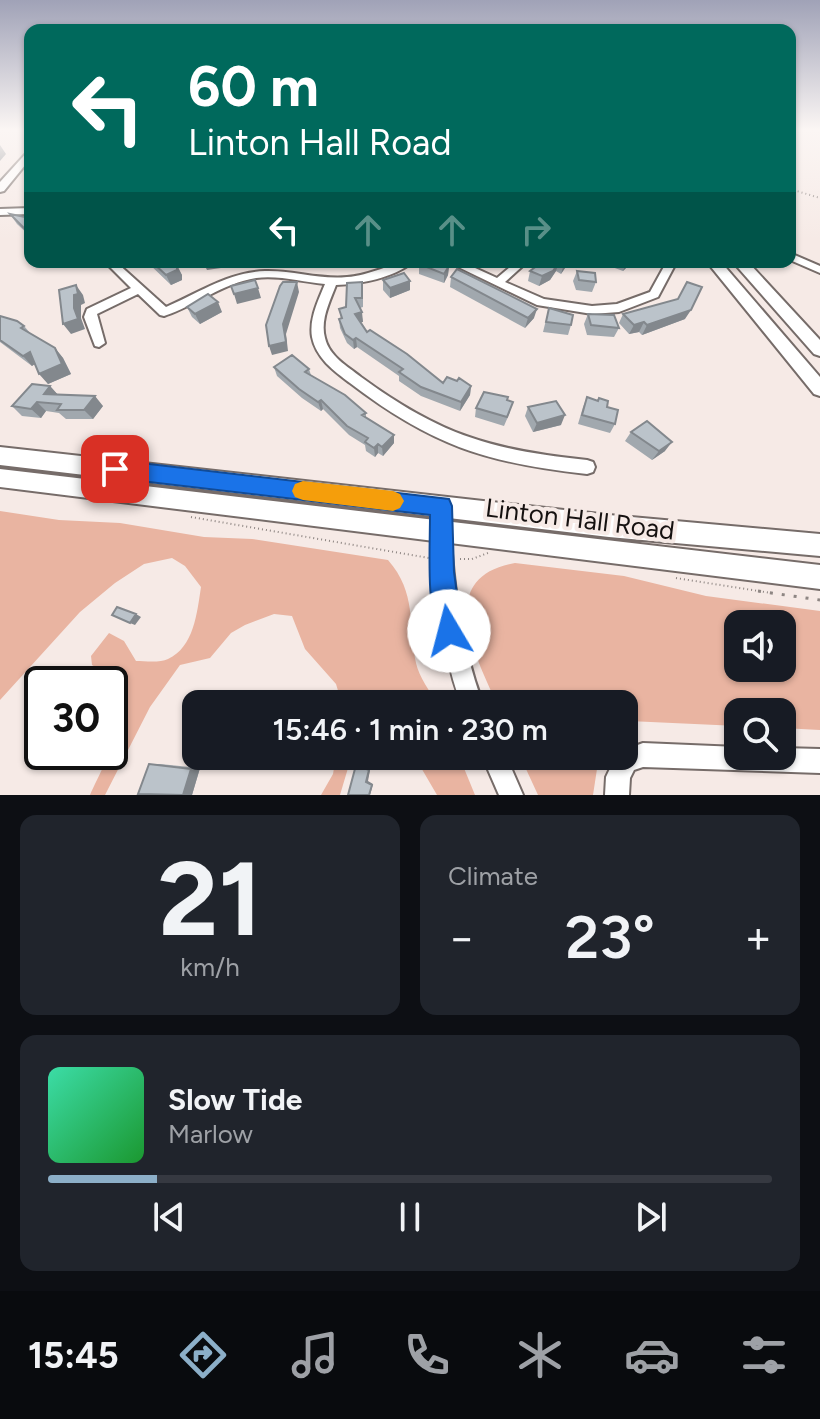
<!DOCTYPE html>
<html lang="en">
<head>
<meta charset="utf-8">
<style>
  :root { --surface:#171b24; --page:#20242c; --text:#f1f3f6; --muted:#9ea1a6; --line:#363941; --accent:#8cafc8 }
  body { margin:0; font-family:Figtree,sans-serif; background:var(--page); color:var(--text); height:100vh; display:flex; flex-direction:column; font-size:30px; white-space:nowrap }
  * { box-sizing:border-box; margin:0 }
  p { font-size:26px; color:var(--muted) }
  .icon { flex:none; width:44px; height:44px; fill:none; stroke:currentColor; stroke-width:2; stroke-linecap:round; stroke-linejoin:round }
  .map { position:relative; height:795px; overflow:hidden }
  .sheet { display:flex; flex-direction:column; gap:20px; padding:20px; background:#0d0f14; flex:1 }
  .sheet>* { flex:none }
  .guide { position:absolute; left:24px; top:24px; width:772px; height:244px; border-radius:16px; box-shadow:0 2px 6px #0004; background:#00695c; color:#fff; overflow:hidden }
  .fabs { position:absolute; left:724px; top:610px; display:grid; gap:16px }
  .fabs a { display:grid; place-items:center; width:72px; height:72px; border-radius:16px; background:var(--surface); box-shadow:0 2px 6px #0004; font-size:40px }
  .speed { position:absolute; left:24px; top:666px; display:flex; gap:16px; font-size:40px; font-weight:700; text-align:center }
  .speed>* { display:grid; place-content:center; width:104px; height:104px; border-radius:50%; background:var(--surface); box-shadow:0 2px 6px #0004; line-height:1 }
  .speed .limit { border:4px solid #111; border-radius:12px; background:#fff; color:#111 }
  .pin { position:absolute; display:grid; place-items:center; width:68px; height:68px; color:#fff; margin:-34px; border-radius:16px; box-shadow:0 4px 12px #0006 }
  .me { position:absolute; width:88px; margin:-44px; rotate:352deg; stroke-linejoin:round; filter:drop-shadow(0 0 6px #0008) }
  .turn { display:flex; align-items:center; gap:28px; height:168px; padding:0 32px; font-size:36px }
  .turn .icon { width:104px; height:104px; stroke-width:2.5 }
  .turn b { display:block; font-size:56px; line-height:68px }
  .lanes { display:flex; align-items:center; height:76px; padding:0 32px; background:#0003; justify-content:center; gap:40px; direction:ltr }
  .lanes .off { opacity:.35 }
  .big { font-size:60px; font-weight:600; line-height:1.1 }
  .sheet .tile { flex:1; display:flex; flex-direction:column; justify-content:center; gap:12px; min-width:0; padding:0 28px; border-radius:16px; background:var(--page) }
  .sheet .dial { align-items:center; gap:0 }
  .dial b { font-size:104px; line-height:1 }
  .song { display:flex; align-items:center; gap:24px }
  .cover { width:96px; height:96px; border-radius:12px; background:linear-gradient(135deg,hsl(160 70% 55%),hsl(130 70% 35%)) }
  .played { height:8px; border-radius:4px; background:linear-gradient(90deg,var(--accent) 15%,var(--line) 15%) }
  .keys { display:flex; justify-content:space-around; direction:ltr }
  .heat { display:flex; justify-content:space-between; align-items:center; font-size:44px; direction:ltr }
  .sheet .tiles { flex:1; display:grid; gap:20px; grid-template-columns:1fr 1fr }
  .tile:last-child { grid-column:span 2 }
  .trip { position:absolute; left:182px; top:690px; width:456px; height:80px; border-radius:16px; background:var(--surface); box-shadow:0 2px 6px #0004; font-weight:600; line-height:80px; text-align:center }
  .dock { display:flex; height:128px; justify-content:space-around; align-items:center; background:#090b0e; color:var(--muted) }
  .dock .icon { width:56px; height:56px }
  .dock .on { color:var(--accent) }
  .dock b { font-size:36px; color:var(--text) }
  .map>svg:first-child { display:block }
</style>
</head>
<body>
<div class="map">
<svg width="820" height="795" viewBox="0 0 820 795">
  <rect width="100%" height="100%" fill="#f6eae6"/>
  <!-- green -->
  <path fill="#e9b4a1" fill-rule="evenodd" d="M0 511 59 520 120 523 204 537 252 539 388 560C417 593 408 624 416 663 419 677 430 691 437 704H342L336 684 305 649 292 616 274 614 245 625 231 633 210 658 180 665 150 707 105 795H90C102 767 138 708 112 679 107 674 98 669 92 665L91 656 109 633 124 641 136 661C145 661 160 663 168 659 194 647 197 613 201 587L185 566 172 558 144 564 115 583 80 612 0 700Z
    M515 563 624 576 706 596 820 611V730L782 728V712H738V726L629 721 624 724V704H497C475 655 434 577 515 563ZM782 624V668H738V624Z
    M336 756H355L351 758 340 795H321L333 774Z
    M408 756H459L475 795H437L416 759Z
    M520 756H599L593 795H538Z"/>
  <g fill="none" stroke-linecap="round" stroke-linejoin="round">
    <!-- minor casing -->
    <g stroke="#766c69" stroke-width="4">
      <path id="minor" d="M30 208V214L0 215V209Z
        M790 253 820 266V273L790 260Z
        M105 262H116L166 307C198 293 229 272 265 271 293 270 319 280 347 277 370 276 391 262 413 262 393 278 361 284 336 285 330 301 320 320 325 338 329 356 347 366 361 377 440 435 491 450 587 460L593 462 595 467 593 472 587 474C486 463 431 445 350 383 334 371 316 358 312 337 309 319 318 301 325 284 302 282 279 275 256 278 223 283 195 306 164 316L160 315 138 294 97 314 105 343 99 347 95 346 84 317 87 309 131 288Z
        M448 262H462L497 278 516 262H527L505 282 544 299 592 306 617 304 650 292 666 263 671 262 675 265 658 297 619 312 592 314 537 305Z
        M441 498 447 501 449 506C452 575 459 639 483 704H461C438 639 433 575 433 506L435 501Z
        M643 743 738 747V756H782V748L820 749V773L643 767 634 770 630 778 629 795H605L606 777 616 756H624V750Z
        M482 756H506L523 795H499Z"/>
    </g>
    <!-- major casing -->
    <g stroke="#766c69" stroke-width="4">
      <path id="major" d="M30 149V159L4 191 0 192V182Z
        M707 262H721L820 377V396L814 394Z
        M733 262H748L820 340V356L814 354Z
        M0 447 609 515 820 534V556L609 537 0 465Z
        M0 469 820 565V589L0 487Z"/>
    </g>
    <!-- path-far1 -->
    <path stroke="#8e8683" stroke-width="2" stroke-dasharray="1 3" stroke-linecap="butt" d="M790 189 820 198
      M191 517 429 558
      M460 559H472L488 553
      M676 578 771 593"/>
    <!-- path -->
    <path stroke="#8e8683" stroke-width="3" stroke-dasharray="3 9" stroke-linecap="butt" d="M758 591 820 600"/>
    <!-- minor -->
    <use href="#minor" fill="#fff" fill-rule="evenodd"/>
    <!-- major -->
    <use href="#major" fill="#fff" fill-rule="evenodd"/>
  </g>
  <!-- wall -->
  <path fill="#a1a8ae" d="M10 214 30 218V236L17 224Z
    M147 262H173L182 275V280L171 285Z
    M330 262H351L350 264H330Z
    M542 262H569L561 274 556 271 550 280 539 286 528 281 530 271Z
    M613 262H632L623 271 612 267Z
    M419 264 449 266 448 275 444 283 419 274Z
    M577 271 596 282 592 292 576 290 573 281Z
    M451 277 534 318 525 328 450 287Z
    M383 280 410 290 390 298 383 290Z
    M363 292V307L360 308 363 322H361L367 332 443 383 471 386 470 395 460 411 421 396 399 381V376L357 347 354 349 347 343 340 328 339 319 341 318 339 309 346 307Z
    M187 307 222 312 200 324 192 317Z
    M549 308 571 325 568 335 543 332Z
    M588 314 619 328 614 337 587 335 584 324Z
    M623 314 685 319 642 335 639 332 629 334 619 323Z
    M0 316 24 326 31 334 55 348 63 358 71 374 48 384 34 364 32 366 0 342Z
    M274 367 309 369 311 375 366 413V418L394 435V443L383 456 378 453 375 457 366 451 365 445 349 435 323 409 321 411 302 398 277 376Z
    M50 386 58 395 103 406 93 419H66L59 413 46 411 41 418 22 416 12 406Z
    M587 397 615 424 610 433 578 424 583 407Z
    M507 400 510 412 504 426 475 417 476 408Z
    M528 407 561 425 533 432 525 416Z
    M631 432 665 451 652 460 625 441Z
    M149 764H160L200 768 192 795Z"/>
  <!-- shaded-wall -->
  <path fill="#83888d" d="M0 145 6 154 0 161Z
    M202 262H220L221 268 207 270 205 266H203Z
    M559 262 556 271 550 280 539 286 542 276Z
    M566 262H569L561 274 564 264Z
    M627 262H632L623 271Z
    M177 265 182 275V280L171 285 166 275Z
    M449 266 448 275 444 283V274Z
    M410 281V290L390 298V288Z
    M297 282 299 292 286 334 288 351 272 355 269 346 283 324Z
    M76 285 83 295 85 303 81 305V318L85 329 71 334 63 324 74 308V295Z
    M258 288 261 298 237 304 234 294Z
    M218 302 222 312 200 324 195 314Z
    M537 309 534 318 525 328 528 318Z
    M691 310 685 319 642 335 647 325Z
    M362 312 363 322 356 323 355 314Z
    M644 322 639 332 629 334 634 325Z
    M356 338 357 347 354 349 353 340Z
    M55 348 63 358 71 374 48 384 39 374Z
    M30 352 38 362 32 366 23 356Z
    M50 386 59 396 44 394Z
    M471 386 470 395 460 411 461 402Z
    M95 396 103 406 93 419 84 410Z
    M321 400 323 409 321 411 318 402Z
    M37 402 46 411 41 418 31 409Z
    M565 415 561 425 533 432 537 423Z
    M394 435V443L383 456 382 447Z
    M672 442 665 451 652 460 659 451Z
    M378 444V453L375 457 374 448Z
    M136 614 141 617 135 625 130 623Z
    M356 765 370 770 368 781 373 784 370 795H369L366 782Z
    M200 768 192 795H183L191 769Z"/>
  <!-- building -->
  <path fill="#bbc3ca" stroke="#83888d" stroke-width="2" d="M10 214 30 218V234Z
    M152 262H173L177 265V270L166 275Z
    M421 262H440L449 266 444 274 419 264Z
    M542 262H559L553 271 542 276 530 271Z
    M457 269 537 309 528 318 451 277Z
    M577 271 595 273 596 282 579 280Z
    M404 273 410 281 390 288 383 280Z
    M255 280 258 288 234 294 231 286Z
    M283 282H297L283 324 286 342 269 346 266 325 280 286Z
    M362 282V298H355L362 312 355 314 367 332 370 330 407 354 443 383 447 377 457 381 459 378 471 386 461 402 421 387 399 372 403 369 356 338 353 340 345 334 339 319 342 318 339 309 346 307 347 283Z
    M687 282 702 287 691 310 647 325 644 322 634 325 623 314 678 299Z
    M76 285 78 294 74 295V308L78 319 63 324 59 290Z
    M208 294 218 302 195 314 187 307Z
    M549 308 573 315 571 325 546 322Z
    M588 314 614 315 619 328 591 325Z
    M0 316 17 321 24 326 21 328 55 348 62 364 39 374 30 352 23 356 0 340Z
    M292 355 309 369 305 372 345 395 366 413 362 415 394 435 382 447 378 444 374 448 365 442 368 438 347 426 321 400 318 402 299 389 274 367Z
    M32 384 50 386 44 394 95 396 84 410H57L61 404 37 402 31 409 12 406Z
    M484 392 508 397 507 400 513 402 507 417 476 408Z
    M587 397 598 401 599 398 608 401 607 407 618 410 615 424 582 415Z
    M556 401 565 415 537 423 528 407Z
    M647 421 672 442 659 451 631 432Z
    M117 607 136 614 130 623 112 615Z
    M42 715V732L33 729Z
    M149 764 191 769 183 795 138 794Z
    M356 765 369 770 366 782 372 785 369 795H348Z"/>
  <!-- sky -->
  <linearGradient id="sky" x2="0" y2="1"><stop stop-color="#a0a2b7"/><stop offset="0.54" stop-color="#fbf6f4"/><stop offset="1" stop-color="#fbf6f4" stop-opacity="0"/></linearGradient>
  <rect width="820" height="240" fill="url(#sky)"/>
  <!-- route -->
  <path fill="#1a73e8" stroke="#114b97" stroke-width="2" d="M115 460 449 499 452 506 454 572 462 631 459 640 449 644 440 640C426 606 430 552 430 515L115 478 108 476 105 469 108 463Z"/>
  <!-- slow -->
  <path fill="#f59e0b" d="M303 481 393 491 400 494 404 501 400 508 393 511 303 500 295 497 292 491 295 484Z"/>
  <g text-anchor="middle" stroke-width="8" stroke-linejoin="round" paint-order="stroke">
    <!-- near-street labels -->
    <g font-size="26" fill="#151110" stroke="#f6eae6">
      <text transform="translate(580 519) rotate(7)" y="9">Linton Hall Road</text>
    </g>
  </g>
</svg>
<div class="fabs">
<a><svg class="icon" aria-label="sound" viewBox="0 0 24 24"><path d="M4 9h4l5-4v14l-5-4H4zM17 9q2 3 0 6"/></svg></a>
<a><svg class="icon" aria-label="search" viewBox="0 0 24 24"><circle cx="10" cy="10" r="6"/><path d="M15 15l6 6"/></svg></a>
</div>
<div class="speed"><div class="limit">30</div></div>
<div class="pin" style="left:115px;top:469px;background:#d93025"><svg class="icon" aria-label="arrive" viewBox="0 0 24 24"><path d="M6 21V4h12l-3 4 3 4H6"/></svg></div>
<svg class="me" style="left:449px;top:631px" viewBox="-20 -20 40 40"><circle r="19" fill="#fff"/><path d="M0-13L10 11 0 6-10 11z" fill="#1a73e8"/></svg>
<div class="trip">15:46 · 1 min · 230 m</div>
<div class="guide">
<div class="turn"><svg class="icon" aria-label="left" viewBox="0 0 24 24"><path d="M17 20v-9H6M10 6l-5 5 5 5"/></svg><div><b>60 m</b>Linton Hall Road</div></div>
<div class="lanes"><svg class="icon" aria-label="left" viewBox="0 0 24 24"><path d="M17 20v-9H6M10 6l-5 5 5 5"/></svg><svg class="icon off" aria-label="ahead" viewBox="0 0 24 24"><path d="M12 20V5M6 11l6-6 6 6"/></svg><svg class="icon off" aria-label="ahead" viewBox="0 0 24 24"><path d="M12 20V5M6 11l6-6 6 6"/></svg><svg class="icon off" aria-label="right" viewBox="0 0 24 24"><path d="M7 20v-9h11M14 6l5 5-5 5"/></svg></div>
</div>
</div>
<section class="sheet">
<div class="tiles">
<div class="tile dial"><b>21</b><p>km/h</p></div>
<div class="tile"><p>Climate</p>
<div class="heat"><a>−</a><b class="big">23°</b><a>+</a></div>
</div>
<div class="tile">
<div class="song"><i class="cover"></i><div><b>Slow Tide</b><p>Marlow</p></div></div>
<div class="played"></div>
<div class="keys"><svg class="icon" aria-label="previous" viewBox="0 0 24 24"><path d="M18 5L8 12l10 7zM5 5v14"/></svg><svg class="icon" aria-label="pause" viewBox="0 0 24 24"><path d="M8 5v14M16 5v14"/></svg><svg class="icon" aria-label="next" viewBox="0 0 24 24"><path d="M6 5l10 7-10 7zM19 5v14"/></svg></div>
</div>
</div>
</section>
<nav class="dock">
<b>15:45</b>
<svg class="icon on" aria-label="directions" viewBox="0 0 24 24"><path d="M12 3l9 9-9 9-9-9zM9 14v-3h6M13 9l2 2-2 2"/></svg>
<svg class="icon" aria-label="music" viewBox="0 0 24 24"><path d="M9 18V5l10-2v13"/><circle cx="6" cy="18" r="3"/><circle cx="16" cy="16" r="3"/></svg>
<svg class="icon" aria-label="phone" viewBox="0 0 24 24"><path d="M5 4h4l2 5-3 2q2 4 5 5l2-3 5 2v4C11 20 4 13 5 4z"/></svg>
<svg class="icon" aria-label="climate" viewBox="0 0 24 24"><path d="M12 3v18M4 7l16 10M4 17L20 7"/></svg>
<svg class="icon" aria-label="car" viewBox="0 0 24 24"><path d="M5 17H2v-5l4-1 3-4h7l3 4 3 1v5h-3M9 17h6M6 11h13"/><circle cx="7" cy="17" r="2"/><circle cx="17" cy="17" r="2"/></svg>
<svg class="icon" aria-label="filters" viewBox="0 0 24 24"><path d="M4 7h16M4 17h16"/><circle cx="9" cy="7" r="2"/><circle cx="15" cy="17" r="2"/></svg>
</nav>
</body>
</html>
